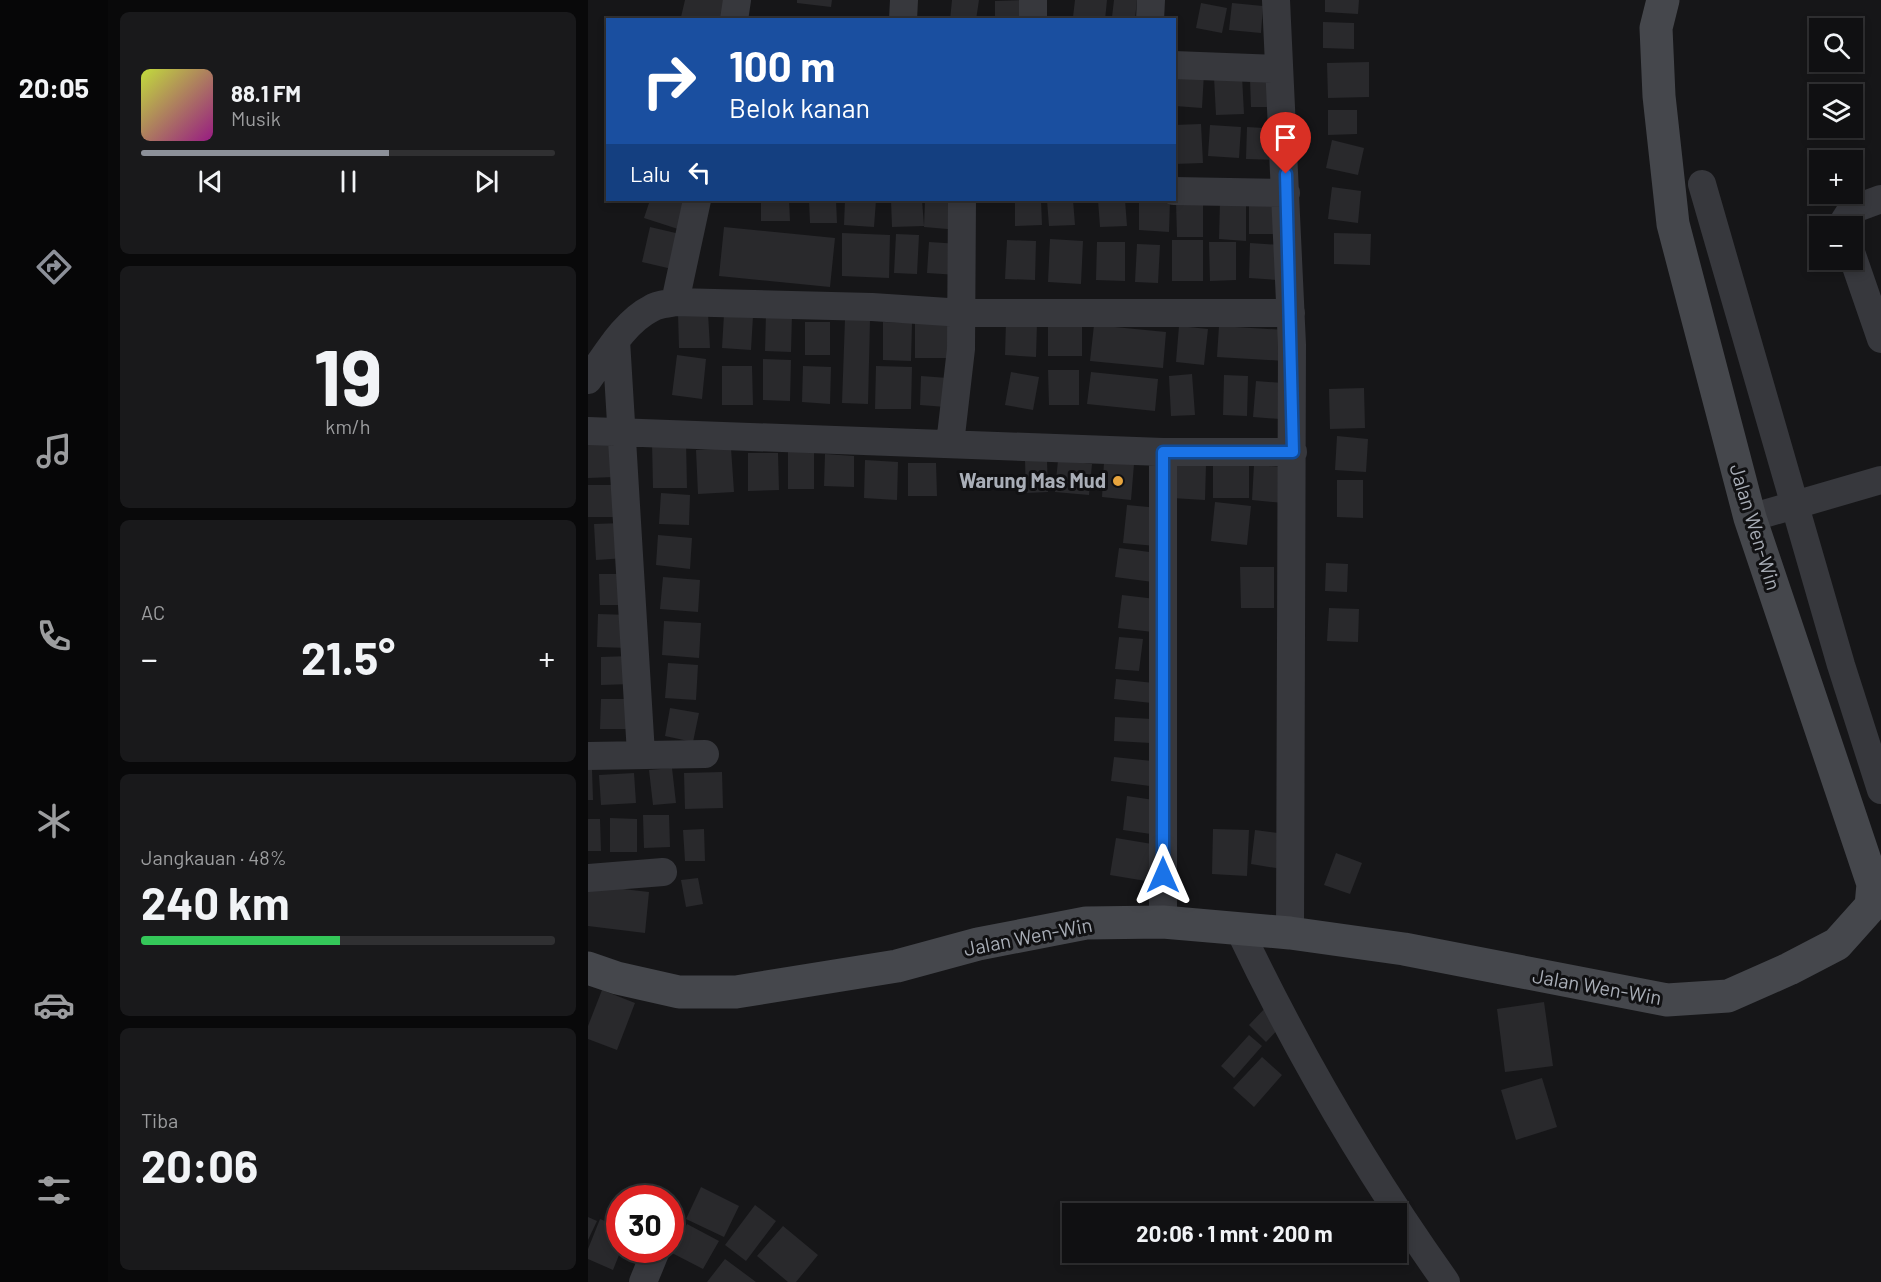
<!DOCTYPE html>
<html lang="id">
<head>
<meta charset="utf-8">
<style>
  :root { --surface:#101012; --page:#19191b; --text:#f1f3f6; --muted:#9c9d9f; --line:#303032; --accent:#8c9099 }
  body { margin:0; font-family:Barlow,sans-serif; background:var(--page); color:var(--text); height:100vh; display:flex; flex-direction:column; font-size:22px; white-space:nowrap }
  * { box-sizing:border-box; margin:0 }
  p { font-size:20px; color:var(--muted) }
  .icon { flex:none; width:33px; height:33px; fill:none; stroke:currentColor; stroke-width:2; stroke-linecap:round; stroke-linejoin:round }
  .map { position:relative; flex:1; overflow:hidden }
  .sheet { display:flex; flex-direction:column; gap:12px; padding:12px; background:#09090a; width:480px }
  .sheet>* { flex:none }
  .banner { position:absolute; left:18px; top:18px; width:570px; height:183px; border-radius:0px; box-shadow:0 3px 9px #0003,0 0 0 2px var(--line); background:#1a4fa0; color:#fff; overflow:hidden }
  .fabs { position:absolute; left:1221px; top:18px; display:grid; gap:12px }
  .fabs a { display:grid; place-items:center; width:54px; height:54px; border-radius:0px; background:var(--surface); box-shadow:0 3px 9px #0003,0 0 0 2px var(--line); font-size:30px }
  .speed { position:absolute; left:18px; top:1185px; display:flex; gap:12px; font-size:30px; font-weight:700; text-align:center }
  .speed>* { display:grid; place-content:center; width:78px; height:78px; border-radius:50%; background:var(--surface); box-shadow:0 3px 9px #0003,0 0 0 2px var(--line); line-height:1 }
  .speed .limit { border:9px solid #d22; background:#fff; color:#111 }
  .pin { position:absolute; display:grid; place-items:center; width:51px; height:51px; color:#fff; margin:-62px -26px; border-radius:50% 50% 50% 0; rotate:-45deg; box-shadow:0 0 6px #0007 }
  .pin .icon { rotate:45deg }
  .me { position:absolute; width:66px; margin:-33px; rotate:0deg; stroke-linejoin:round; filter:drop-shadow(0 0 4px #0008) }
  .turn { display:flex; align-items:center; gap:21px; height:126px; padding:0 24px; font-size:27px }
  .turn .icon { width:78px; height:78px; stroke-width:2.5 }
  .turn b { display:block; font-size:42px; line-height:51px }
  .then { display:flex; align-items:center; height:57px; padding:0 24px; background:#0003; gap:12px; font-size:22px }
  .big { font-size:45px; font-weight:700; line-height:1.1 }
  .sheet .widget { flex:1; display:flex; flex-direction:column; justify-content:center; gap:9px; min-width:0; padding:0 21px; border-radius:9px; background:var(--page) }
  .sheet .dial { align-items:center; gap:0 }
  .dial b { font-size:78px; line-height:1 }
  .song { display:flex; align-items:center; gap:18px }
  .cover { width:72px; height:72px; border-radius:9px; background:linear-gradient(135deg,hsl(70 70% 55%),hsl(310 70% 35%)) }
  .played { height:6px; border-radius:3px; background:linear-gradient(90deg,var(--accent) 60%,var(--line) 60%) }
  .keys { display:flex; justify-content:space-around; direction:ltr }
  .heat { display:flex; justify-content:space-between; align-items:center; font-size:33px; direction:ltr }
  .charge { height:9px; border-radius:4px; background:linear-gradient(90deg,#34c759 48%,var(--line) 0) }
  .trip { position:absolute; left:474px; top:1203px; width:345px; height:60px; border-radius:0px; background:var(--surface); box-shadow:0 3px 9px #0003,0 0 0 2px var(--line); font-weight:700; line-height:60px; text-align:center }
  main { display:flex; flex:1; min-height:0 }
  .tabs { display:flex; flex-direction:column; width:108px; justify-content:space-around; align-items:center; background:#060607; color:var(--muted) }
  .tabs .icon { width:42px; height:42px }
  .tabs .on { color:var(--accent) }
  .tabs b { font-size:27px; color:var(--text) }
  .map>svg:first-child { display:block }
</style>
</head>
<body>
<main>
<nav class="tabs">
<b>20:05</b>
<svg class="icon on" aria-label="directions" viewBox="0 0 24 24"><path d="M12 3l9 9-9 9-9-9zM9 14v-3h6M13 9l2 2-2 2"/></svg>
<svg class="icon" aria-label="music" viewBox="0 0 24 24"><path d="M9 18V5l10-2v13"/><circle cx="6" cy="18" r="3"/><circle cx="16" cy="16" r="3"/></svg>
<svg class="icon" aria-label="phone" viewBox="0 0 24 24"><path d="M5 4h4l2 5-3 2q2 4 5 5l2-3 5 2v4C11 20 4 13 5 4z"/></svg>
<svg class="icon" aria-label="climate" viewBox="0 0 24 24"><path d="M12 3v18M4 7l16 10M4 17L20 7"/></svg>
<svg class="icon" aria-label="car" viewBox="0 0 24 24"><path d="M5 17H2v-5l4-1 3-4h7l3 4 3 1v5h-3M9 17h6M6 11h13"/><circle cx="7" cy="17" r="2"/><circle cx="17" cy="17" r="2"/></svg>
<svg class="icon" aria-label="filters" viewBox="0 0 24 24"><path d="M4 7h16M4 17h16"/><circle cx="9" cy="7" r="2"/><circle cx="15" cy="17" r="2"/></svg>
</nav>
<section class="sheet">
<div class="widget">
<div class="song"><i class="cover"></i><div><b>88.1 FM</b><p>Musik</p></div></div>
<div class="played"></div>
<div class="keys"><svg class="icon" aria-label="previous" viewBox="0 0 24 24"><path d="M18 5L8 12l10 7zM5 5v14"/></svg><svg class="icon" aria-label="pause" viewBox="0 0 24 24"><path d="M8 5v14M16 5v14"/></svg><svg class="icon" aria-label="next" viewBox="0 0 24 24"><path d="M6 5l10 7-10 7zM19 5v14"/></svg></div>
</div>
<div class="widget dial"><b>19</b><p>km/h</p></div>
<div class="widget"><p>AC</p>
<div class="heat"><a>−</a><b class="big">21.5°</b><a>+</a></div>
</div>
<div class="widget"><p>Jangkauan · 48%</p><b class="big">240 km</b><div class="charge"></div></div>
<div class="widget"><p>Tiba</p><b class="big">20:06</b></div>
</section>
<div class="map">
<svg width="1293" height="1282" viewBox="0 0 1293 1282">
  <rect width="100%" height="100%" fill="#161618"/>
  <!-- building -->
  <path fill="#29292c" d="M97 0H138L133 20 93 17Z
    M209 0H244L243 7 209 3Z
    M364 0H391L388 20H362Z
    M438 0V20H407V1Z
    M487 0H519L517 20 485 17Z
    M526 0H549L547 19 524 17Z
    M737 0H771L770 14 737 12Z
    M613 3 639 8 634 33 608 28Z
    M644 3 675 6 673 33 641 30Z
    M735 22 766 23V49L735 48Z
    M781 62V97L740 98 739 63Z
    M590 71 616 73 614 108 587 106Z
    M654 76 656 114 628 115 626 77Z
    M688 78V107H663L662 79Z
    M740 110H769V134L740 135Z
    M613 124 615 163 586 164V125Z
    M622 125 653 127 651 158 620 156Z
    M659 127 691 129 690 160 658 159Z
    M744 140 776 148 770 175 738 168Z
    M744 187 773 191 770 223 740 219Z
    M62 200 99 201 90 229 56 218Z
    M173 200H201L202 221H173Z
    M221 200H248L249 223H222Z
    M257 200H288L286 227 256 225Z
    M303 200H334L336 226 304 227Z
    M337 200H373L371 230 336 227Z
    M427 200H453L454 225 427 226Z
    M459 200H485L487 225 461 226Z
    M510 200H537L539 226 512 227Z
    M551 200H582L581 232 551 230Z
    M588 201 615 202V237H589Z
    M661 201H693V234H661Z
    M632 202 658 203V241L631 239Z
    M62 227 92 234 84 269 54 262Z
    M136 227 247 238 242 287 131 276Z
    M254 233 302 235 301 278 254 276Z
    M746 233 783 234 782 265 746 264Z
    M308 234 331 235 329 274 306 273Z
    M462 239 495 241 493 284 460 282Z
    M419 240 448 241 447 280 417 279Z
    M584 240H615V281H584Z
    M341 242 372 244 370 275 339 273Z
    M509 242H537V281L508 280Z
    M621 242H648V280L622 281Z
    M662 243 692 245 690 280 661 278Z
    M549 244 572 245 570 283 547 282Z
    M90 313H120L122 348H91Z
    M178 313 204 314 203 352 177 351Z
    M136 314 165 316 163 350 134 348Z
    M257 319 282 320 280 404 254 403Z
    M327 320H367L368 358H327Z
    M418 321 449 322 448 357 417 355Z
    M217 322H242V355H217Z
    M295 322 324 323 323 361 295 360Z
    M506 325 578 332 575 368 502 361Z
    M460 326H494V356H460Z
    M591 326 620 329 616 365 588 362Z
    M631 326 698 330 697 361 629 357Z
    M89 355 118 359 114 399 84 395Z
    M175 359 203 360 202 401 175 400Z
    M134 366H164L165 405H134Z
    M215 366 243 367 242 404 214 402Z
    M288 366 324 367 323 409H287Z
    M460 370H491V405H461Z
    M423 372 451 377 445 410 417 405Z
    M503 372 570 379 567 411 499 404Z
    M604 374 607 415 583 416 581 376Z
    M636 375 660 376 659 416 635 415Z
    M333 376 360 378 358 407 332 405Z
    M668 381 695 383 692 419 665 417Z
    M776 388 777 428 742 429 741 389Z
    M749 436 780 439 778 472 747 470Z
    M98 441 99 488H65L64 442Z
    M24 442 26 477 0 478V443Z
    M143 448 146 492 110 494 108 450Z
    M200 451H226V489H200Z
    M160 453H190L191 490 160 491Z
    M237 454 266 456V487L236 486Z
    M277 460 310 462 309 500 276 498Z
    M437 460H459L460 492 438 493Z
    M470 460 504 464 501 495 467 492Z
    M625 460 661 461V498H625Z
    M516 462 546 464 543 500 514 497Z
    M320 463H348L349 496H320Z
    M585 463 618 464 617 500 584 498Z
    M666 465 698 467 696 503 664 500Z
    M749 480H775V518L749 517Z
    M0 485H31L32 517H0Z
    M73 493 102 495 101 525 71 524Z
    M627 502 663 506 659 545 623 541Z
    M539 505 571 508 568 546 535 543Z
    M35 523 38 558 8 560 6 524Z
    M70 535 104 538 102 569 68 565Z
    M531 548 569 553 565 582 527 577Z
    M738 563 760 564 759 592 737 591Z
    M652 567H686V608H653Z
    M11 574H38V605H12Z
    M75 577 112 580 110 612 72 609Z
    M534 595 568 599 565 632 530 628Z
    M741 608 771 609 770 642 739 641Z
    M10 614 42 615 41 648 9 647Z
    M76 621 113 623 111 658 74 655Z
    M531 637 555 639 551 671 527 669Z
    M43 656V684L13 685V657Z
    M80 663 110 665 108 700 77 698Z
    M528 679 566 683 564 703 526 699Z
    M13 699H40V729H12Z
    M82 708 111 713 105 742 77 736Z
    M527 717 564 719 563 743 526 741Z
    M526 757 564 761 562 786 523 781Z
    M84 768 88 803 65 805 61 770Z
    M0 769H4L5 800H0Z
    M134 772 135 808 97 809 96 773Z
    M46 773 48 803 13 805 11 775Z
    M539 796 566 800 563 834 535 830Z
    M55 815H81L82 847 56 848Z
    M22 818 49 819V852H22Z
    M0 819H12L13 851H0Z
    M116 829 117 861H97L95 830Z
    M625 829 661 830 659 876 624 874Z
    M667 830 698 834 694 869 663 864Z
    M528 838 570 845 564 882 522 875Z
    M748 853 774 863 762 894 736 885Z
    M110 878 115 904 98 907 93 880Z
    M0 885 61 892 57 933 0 926Z
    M14 990 47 1003 29 1050 0 1039V1026Z
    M956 1002 965 1066 917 1072 909 1009Z
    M680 1005 697 1022 678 1042 661 1025Z
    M661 1035 674 1046 646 1078 633 1066Z
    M674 1057 694 1075 666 1107 645 1088Z
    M954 1078 969 1127 928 1140 913 1090Z
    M113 1187 151 1206 136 1237 98 1219Z
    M167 1205 188 1221 158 1261 137 1245Z
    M82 1214 93 1222 82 1237Z
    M0 1217 9 1221 0 1240Z
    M12 1219 32 1227 33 1250 25 1270 0 1259V1249Z
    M99 1224 131 1241 115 1269 84 1253Z
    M195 1226 230 1255 208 1282H200L169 1256Z
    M137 1259 168 1282H119Z"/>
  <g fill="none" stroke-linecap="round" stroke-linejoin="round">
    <!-- street -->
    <path stroke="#37383d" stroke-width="28" d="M688 0 704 345 702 933
      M146 20 149 0
      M315 20 316 0
      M445 20V0
      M562 20 563 0
      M586 65 691 69
      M1114 184 1253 665 1293 790
      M586 191 698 193
      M1257 226 1256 221 1263 210 1293 199
      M1264 255 1293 339
      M87 302 109 200
      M28 340 53 754
      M0 380C18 355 36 322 64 308 70 304 80 304 87 302L284 307 375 313H703
      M0 431 575 452H705
      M362 444 373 349 374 200
      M1162 518 1293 480
      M0 756 117 754
      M0 878 75 872
      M575 922V452
      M651 929C710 1053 779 1171 858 1282
      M55 1282 67 1253"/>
    <!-- secondary -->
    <path stroke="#45474c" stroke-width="33" d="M0 968 29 978 91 992H148L309 966 390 944 498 923 575 922 702 933 816 949 1079 1000 1140 996 1201 969 1249 944 1283 906 1285 884 1162 518 1085 224 1071 96 1068 28 1075 0"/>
  </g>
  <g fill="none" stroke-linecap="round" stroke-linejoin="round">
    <!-- route casing -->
    <g stroke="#114b97" stroke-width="15">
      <path id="route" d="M575 875V452H705L698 174"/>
    </g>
    <!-- route -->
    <use href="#route" stroke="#1a73e8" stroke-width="10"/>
  </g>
  <!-- markers -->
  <circle fill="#e8a53e" stroke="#111113" stroke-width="2" cx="530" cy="481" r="6"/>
  <g text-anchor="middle" stroke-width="6" stroke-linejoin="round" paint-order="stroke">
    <!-- poi labels -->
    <g font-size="20" font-weight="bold" fill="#a9aeb7" stroke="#111113" text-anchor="end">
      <text x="518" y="488">Warung Mas Mud</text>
    </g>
    <!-- street labels -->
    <g font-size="20" fill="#a9aeb7" stroke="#111113">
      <text transform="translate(1167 527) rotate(73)" y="7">Jalan Wen-Win</text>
      <text transform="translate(440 937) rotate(-11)" y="7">Jalan Wen-Win</text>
      <text transform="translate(1009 987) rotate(10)" y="7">Jalan Wen-Win</text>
    </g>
  </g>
</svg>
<div class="fabs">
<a><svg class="icon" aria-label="search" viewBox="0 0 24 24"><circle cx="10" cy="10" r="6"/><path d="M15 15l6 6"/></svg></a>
<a><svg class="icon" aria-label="layers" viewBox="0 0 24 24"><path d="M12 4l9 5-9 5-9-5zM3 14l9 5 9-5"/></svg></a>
<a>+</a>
<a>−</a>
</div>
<div class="speed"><div class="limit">30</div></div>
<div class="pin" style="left:698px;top:174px;background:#d93025"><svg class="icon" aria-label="arrive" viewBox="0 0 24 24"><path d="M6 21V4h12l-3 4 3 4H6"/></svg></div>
<svg class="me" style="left:575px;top:875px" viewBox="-20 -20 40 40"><path d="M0-17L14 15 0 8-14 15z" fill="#1a73e8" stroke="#fff" stroke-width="4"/></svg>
<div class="trip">20:06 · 1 mnt · 200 m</div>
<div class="banner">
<div class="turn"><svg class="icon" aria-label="right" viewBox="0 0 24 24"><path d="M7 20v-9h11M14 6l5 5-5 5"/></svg><div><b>100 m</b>Belok kanan</div></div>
<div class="then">Lalu<svg class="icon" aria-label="left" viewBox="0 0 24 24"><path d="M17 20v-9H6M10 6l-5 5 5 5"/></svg></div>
</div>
</div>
</main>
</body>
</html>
